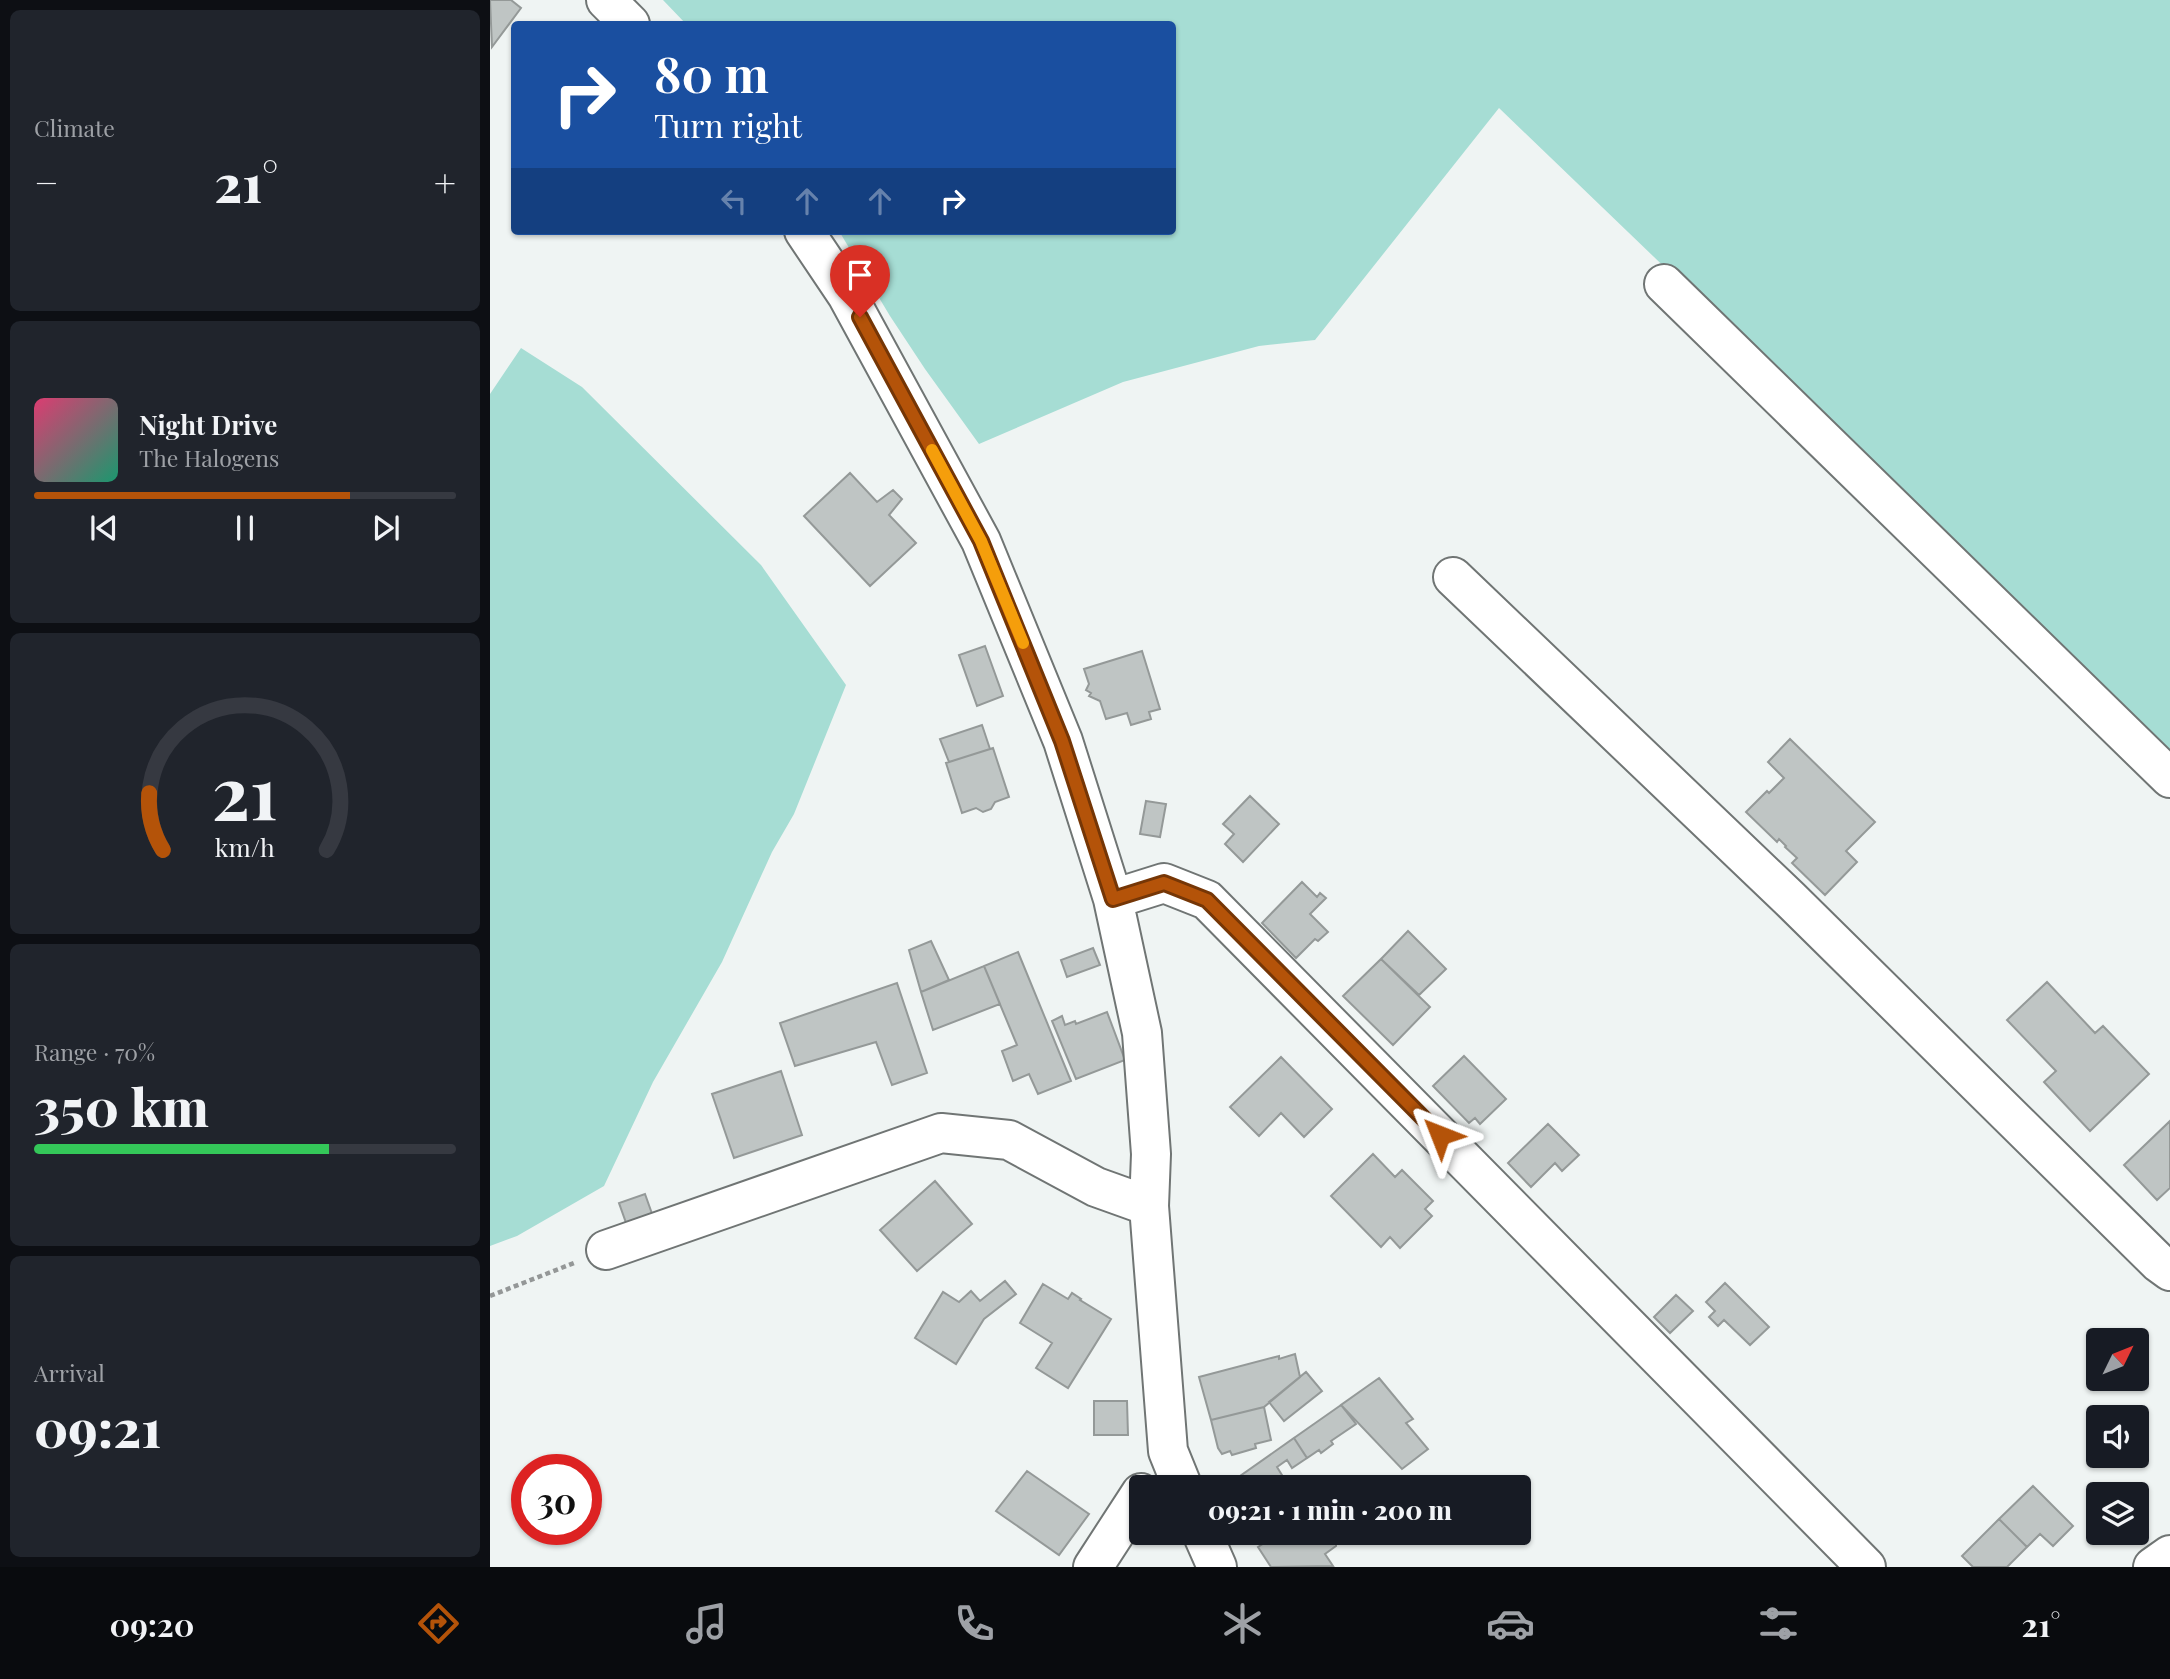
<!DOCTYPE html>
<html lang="en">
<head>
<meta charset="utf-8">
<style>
  :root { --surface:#171b24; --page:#20242c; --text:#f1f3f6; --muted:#9ea1a6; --line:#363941; --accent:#b45309 }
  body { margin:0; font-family:"Playfair Display",serif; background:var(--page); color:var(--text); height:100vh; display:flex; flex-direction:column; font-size:26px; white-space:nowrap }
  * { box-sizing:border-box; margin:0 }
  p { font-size:23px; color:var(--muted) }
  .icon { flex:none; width:38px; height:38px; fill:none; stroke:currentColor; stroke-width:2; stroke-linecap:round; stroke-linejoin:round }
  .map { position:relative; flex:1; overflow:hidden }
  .details { display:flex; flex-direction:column; gap:10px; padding:10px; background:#0d0f14; width:490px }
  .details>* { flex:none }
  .guide { position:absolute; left:21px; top:21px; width:665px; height:214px; border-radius:7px; box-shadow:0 2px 5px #0004; background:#1a4fa0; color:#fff; overflow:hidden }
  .needle { width:46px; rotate:47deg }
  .controls { position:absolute; left:1596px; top:1328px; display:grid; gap:14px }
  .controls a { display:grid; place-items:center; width:63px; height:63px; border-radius:7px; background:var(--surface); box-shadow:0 2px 5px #0004; font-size:35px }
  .speed { position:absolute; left:21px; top:1454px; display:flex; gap:14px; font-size:35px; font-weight:700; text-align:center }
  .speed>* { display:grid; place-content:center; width:91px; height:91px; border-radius:50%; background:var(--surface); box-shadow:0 2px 5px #0004; line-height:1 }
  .speed .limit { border:10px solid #d22; background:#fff; color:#111 }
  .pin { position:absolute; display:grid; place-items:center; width:60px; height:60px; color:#fff; margin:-72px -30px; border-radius:50% 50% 50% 0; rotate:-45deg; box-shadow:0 0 7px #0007 }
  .pin .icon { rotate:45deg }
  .me { position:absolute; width:77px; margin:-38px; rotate:315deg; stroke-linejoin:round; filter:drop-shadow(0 0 5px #0008) }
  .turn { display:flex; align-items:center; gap:24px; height:147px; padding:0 28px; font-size:32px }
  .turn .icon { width:91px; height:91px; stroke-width:2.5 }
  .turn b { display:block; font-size:49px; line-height:60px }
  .lanes { display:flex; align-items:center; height:66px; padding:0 28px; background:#0003; justify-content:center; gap:35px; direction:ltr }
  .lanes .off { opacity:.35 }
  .big { font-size:52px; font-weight:800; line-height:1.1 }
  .details .tile { flex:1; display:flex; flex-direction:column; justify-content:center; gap:10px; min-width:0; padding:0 24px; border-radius:10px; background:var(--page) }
  .details .dial { align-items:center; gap:0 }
  .dial svg { height:182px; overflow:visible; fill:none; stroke:var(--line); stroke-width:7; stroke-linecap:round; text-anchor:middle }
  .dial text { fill:var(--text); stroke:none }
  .song { display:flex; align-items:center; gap:21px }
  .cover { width:84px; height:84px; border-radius:10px; background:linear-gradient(135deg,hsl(340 70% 55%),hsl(160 70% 35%)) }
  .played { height:7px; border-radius:4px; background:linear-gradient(90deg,var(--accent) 75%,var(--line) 75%) }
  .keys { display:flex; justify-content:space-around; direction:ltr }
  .heat { display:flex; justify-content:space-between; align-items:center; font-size:38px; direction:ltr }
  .charge { height:10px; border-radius:5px; background:linear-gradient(90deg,#34c759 70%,var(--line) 0) }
  .trip { position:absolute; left:639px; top:1475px; width:402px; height:70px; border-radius:7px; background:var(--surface); box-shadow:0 2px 5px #0004; font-weight:800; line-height:70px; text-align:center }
  .dock { display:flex; height:112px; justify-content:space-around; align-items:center; background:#090b0e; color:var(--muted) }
  .dock .icon { width:49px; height:49px }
  .dock .on { color:var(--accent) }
  .dock b { font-size:32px; color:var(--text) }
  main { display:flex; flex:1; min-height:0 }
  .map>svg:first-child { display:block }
</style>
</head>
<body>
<main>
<section class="details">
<div class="tile"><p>Climate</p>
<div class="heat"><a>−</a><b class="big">21°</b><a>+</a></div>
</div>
<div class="tile">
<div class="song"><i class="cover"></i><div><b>Night Drive</b><p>The Halogens</p></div></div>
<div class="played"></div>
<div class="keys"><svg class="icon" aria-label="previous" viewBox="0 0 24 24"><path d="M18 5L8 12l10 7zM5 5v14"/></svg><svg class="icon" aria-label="pause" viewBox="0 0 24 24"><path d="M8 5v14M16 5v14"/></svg><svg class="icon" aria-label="next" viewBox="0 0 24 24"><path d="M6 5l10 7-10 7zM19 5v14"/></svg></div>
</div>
<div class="tile dial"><svg viewBox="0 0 100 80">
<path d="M14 69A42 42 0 1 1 86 69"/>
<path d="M14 69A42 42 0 0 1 8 44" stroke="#b45309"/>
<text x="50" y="56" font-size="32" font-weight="700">21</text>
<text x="50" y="72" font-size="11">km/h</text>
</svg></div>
<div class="tile"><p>Range · 70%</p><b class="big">350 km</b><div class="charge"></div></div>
<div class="tile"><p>Arrival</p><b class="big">09:21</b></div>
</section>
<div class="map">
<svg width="1680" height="1567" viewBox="0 0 1680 1567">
  <rect width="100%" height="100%" fill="#eff4f3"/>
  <!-- green -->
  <path fill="#a6ddd4" d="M173 0H1680V753L1009 108 825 340 769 346 633 382 489 444 435 369 400 316 349 231H682V24H196Z
    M31 348 92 387 271 565 356 685 304 814 282 852 232 962 163 1082 114 1186 27 1236 0 1246V394Z"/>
  <!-- building -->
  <path fill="#bfc5c4" stroke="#949998" stroke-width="2" d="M0 0H21L31 8 2 47Z
    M360 473 387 502 403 490 412 499 399 515 426 543 380 586 314 516Z
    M495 646 513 696 487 706 469 655Z
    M652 651 670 709 659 712 661 719 641 725 637 713 616 719 610 701 599 696 601 693 596 690 599 684 594 669Z
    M492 725 500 749 459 762 450 739Z
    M1300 739 1385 822 1356 851 1367 862 1335 895 1302 863 1307 858 1295 847 1296 846 1289 839 1287 842 1256 812 1277 791 1279 793 1294 778 1278 762Z
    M503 748 519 797 505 802 501 809 493 812 486 808 472 813 456 763Z
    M760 796 789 824 753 862 735 844 744 834 733 824Z
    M656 801 676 804 670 837 650 834Z
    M812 882 827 897 830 893 836 898 820 914 838 932 828 941 825 939 806 958 772 923Z
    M918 931 956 969 929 995 891 959Z
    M441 941 459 980 431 992 419 950Z
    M603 948 610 965 577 977 571 960Z
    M528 952 581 1081 548 1094 539 1074 523 1081 512 1051 527 1045 494 966Z
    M891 959 940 1007 903 1045 853 996Z
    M494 966 510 1004 443 1030 431 992Z
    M1557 982 1605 1033 1613 1026 1659 1074 1600 1131 1554 1082 1566 1071 1517 1020Z
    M407 983 437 1073 402 1085 386 1042 305 1066 290 1023Z
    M617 1012 635 1060 586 1079 562 1021 572 1016 575 1025 585 1021 586 1024Z
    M974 1056 1016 1099 990 1124 985 1118 979 1123 943 1086Z
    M791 1057 842 1109 814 1137 791 1113 769 1136 740 1107Z
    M291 1071 312 1135 244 1158 222 1094Z
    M1680 1121V1188L1667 1200 1634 1165Z
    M1058 1124 1089 1155 1072 1171 1065 1163 1041 1187 1018 1163Z
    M883 1154 905 1177 912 1170 943 1201 935 1209 942 1216 910 1248 900 1237 891 1247 841 1196Z
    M445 1181 482 1224 427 1271 390 1230Z
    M155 1194 166 1225 140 1234 129 1203Z
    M515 1281 526 1294 494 1319 466 1364 425 1338 453 1292 469 1302 481 1291 490 1301Z
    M1235 1283 1279 1327 1260 1345 1234 1320 1228 1326 1219 1317 1225 1311 1216 1302Z
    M553 1284 578 1299 582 1293 591 1299 590 1300 621 1319 578 1388 546 1368 562 1343 530 1323Z
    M1186 1295 1203 1311 1180 1333 1164 1317Z
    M805 1354 810 1377 774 1407 721 1420 709 1377 789 1356V1359Z
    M816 1372 832 1391 794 1421 779 1402Z
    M889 1378 923 1419 916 1423 938 1449 912 1469 851 1405Z
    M604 1401H637L638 1435H604Z
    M851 1405 866 1424 841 1441 843 1444 831 1453 829 1450 817 1458 804 1438Z
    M774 1407 781 1440 765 1444 766 1448 742 1455 740 1451 732 1454 728 1448 721 1420Z
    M804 1438 817 1458 802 1468 797 1460 787 1467 800 1488H733Z
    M537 1471 599 1514 569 1555 506 1511Z
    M1543 1486 1583 1526 1563 1546 1550 1534 1537 1547 1509 1519Z
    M1509 1519 1537 1547 1517 1567H1483L1472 1556Z
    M790 1533H847L846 1546 835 1554 843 1566 781 1567 768 1547Z"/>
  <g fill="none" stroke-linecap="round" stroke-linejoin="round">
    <!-- minor casing -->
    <g stroke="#707574" stroke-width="42">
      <path id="minor" d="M116 0 140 24
        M314 231 357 295 491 541 573 741 623 899 652 1033 661 1154 659 1206 678 1451 693 1488
        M1174 284 1680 778
        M963 577 1300 899 1669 1263 1680 1271
        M623 899 674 883 717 900 1376 1567
        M116 1250 451 1133 519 1140 606 1187 659 1206
        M712 1533 727 1567
        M603 1567 651 1493
        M1663 1567 1680 1555"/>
    </g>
    <!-- path -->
    <path stroke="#949797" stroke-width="4.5" stroke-dasharray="5 3.5" stroke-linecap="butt" d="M0 1296 84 1263"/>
    <!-- minor -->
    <use href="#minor" stroke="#fff" stroke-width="38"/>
  </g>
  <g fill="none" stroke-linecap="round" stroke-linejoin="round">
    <!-- route casing -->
    <g stroke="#753606" stroke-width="18">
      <path id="route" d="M370 317 491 541 572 741 623 899 674 883 717 900 950 1135"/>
    </g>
    <!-- route -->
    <use href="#route" stroke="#b45309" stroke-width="12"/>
    <!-- slow -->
    <path stroke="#f59e0b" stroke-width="12" d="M442 450 491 541 533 643"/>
  </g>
</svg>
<div class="controls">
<a><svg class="needle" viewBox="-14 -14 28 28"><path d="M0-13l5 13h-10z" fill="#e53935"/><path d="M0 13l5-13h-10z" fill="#9ea1a6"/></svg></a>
<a><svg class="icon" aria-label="sound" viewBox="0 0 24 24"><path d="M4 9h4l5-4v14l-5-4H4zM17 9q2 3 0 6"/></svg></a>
<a><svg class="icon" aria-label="layers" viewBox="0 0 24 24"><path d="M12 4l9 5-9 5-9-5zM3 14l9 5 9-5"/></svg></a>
</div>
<div class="speed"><div class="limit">30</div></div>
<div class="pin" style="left:370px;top:317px;background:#d93025"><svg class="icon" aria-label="arrive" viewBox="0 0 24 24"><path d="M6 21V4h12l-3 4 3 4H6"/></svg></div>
<svg class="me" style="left:950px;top:1135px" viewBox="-20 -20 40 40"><path d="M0-17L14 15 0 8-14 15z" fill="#b45309" stroke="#fff" stroke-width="4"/></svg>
<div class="trip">09:21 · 1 min · 200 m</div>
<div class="guide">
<div class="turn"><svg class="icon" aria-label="right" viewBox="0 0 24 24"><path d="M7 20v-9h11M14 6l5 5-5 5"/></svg><div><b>80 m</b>Turn right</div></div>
<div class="lanes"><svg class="icon off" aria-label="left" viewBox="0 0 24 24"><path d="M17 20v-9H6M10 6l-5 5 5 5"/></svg><svg class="icon off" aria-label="ahead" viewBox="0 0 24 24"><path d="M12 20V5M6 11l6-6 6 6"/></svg><svg class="icon off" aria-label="ahead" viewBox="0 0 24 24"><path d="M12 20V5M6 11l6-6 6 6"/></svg><svg class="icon" aria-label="right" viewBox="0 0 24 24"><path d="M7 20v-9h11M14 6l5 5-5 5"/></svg></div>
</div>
</div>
</main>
<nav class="dock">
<b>09:20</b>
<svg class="icon on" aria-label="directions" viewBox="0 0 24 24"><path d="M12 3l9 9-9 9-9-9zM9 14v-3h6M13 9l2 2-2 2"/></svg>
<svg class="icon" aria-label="music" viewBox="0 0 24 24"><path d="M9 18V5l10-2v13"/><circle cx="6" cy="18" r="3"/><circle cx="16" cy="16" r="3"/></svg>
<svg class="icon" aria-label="phone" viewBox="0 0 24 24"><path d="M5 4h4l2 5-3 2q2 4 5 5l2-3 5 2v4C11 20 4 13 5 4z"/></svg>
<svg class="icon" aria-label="climate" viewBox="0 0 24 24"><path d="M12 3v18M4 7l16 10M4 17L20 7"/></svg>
<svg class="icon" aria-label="car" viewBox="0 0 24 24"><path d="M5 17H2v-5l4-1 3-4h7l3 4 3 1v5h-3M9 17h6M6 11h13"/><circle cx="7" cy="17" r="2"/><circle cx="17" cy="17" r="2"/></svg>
<svg class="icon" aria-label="filters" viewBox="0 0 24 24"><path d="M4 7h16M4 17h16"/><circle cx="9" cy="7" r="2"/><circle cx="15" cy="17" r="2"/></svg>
<b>21°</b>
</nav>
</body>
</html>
